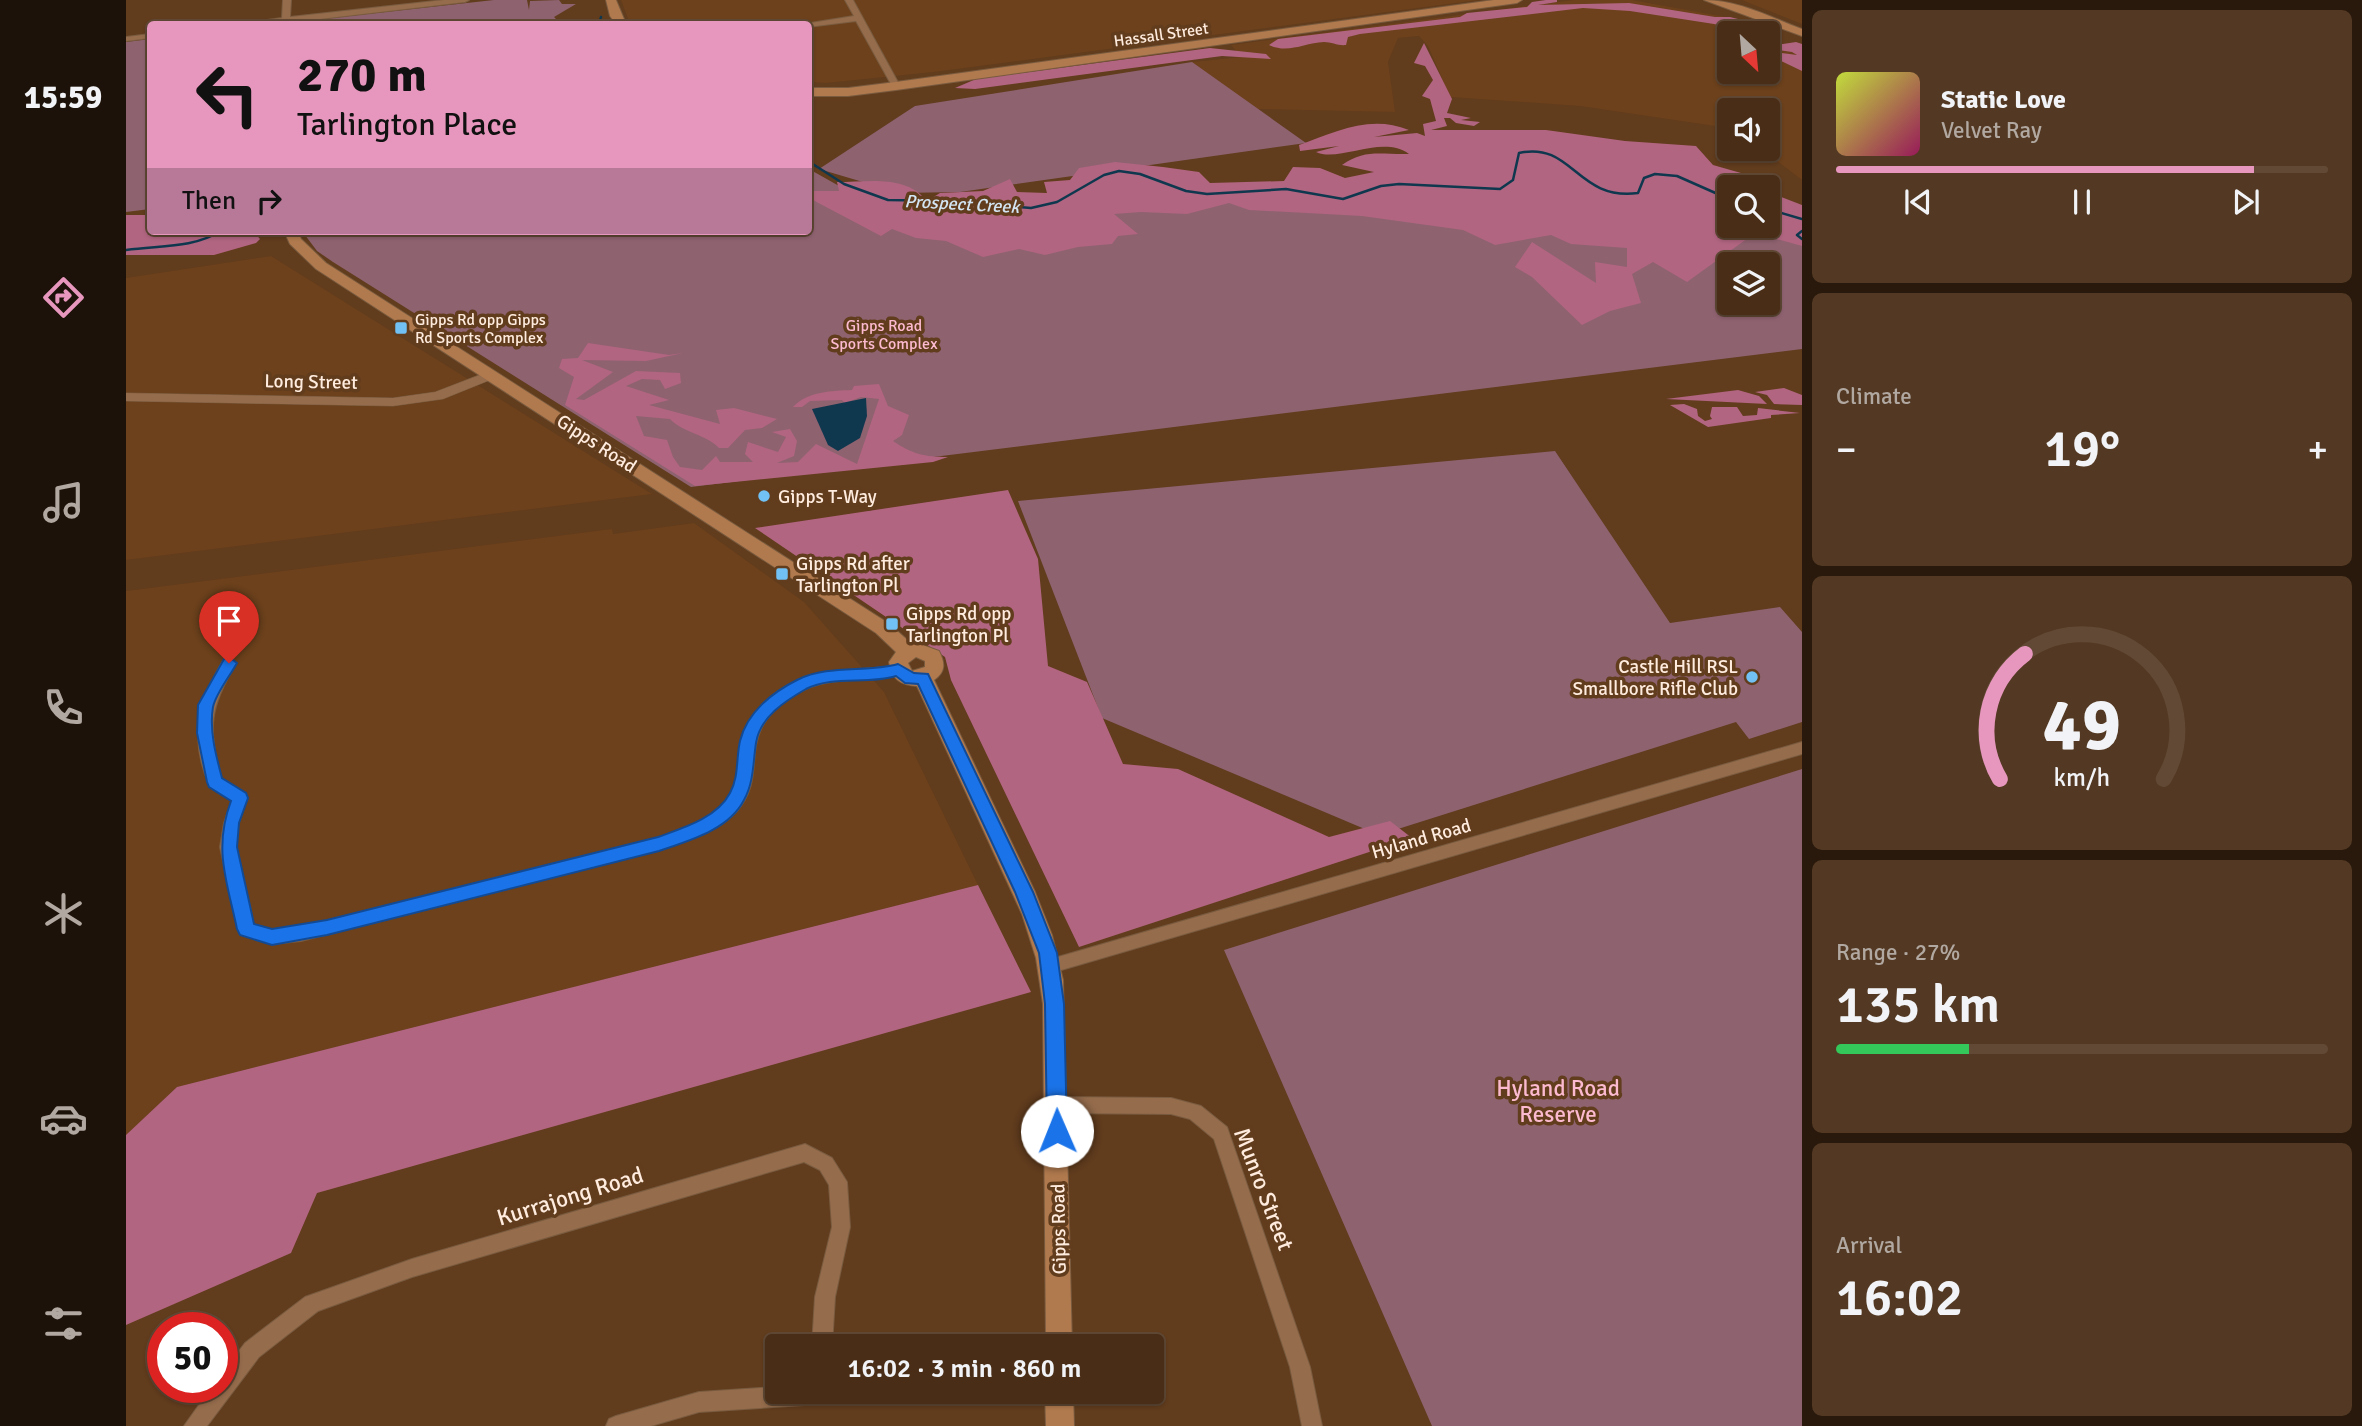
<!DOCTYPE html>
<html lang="en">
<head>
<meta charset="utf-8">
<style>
  :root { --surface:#492d16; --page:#533923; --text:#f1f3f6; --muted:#b1a8a1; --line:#614935; --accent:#e797bd }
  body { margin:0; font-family:Signika,sans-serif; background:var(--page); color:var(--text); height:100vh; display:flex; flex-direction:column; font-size:26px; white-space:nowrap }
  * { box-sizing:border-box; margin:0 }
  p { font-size:23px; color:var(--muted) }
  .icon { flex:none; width:38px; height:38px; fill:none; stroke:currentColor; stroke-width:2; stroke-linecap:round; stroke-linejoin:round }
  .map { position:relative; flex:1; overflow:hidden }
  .details { display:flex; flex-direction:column; gap:10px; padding:10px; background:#28190c; width:560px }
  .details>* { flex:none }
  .banner { position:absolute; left:21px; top:21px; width:665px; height:214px; border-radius:7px; box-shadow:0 2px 5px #0004,0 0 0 2px var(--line); background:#e797bd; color:#111; overflow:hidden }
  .needle { width:46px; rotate:154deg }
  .tools { position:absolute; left:1591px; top:21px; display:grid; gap:14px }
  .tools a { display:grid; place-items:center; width:63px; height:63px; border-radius:7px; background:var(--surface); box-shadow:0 2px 5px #0004,0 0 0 2px var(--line); font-size:35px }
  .speed { position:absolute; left:21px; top:1312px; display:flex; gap:14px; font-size:35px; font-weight:700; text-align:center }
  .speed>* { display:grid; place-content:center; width:91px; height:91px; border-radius:50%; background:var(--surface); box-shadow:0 2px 5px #0004,0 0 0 2px var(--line); line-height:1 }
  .speed .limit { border:10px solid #d22; background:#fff; color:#111 }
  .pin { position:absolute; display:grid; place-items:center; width:60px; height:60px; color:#fff; margin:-72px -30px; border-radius:50% 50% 50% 0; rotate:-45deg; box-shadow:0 0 7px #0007 }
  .pin .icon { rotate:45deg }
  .me { position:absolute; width:77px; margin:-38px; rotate:359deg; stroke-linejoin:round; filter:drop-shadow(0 0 5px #0008) }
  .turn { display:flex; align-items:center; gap:24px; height:147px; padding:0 35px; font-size:32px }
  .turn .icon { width:91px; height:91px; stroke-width:2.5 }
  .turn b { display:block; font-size:49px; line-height:60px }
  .then { display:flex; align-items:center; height:66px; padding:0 35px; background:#0003; gap:14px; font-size:26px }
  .big { font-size:52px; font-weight:600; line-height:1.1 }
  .details .tile { flex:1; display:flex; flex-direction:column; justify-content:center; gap:10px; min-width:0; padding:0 24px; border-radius:10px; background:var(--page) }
  .details .dial { align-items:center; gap:0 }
  .dial svg { height:182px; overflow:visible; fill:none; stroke:var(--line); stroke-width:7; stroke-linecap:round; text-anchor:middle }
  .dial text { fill:var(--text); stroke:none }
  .song { display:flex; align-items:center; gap:21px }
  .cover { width:84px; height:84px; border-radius:10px; background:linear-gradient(135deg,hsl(70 70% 55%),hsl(330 70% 35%)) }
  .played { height:7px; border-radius:4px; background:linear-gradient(90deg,var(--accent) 85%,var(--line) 85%) }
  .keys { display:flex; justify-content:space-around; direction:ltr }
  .heat { display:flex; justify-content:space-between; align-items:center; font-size:38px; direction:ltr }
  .charge { height:10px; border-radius:5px; background:linear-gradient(90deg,#34c759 27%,var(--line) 0) }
  .trip { position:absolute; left:639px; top:1334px; width:399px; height:70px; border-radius:7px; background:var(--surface); box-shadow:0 2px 5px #0004,0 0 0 2px var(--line); font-weight:600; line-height:70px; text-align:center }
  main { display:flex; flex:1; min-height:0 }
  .tab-bar { display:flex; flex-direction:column; width:126px; justify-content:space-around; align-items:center; background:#1d1209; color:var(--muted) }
  .tab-bar .icon { width:49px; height:49px }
  .tab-bar .current { color:var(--accent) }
  .tab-bar b { font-size:32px; color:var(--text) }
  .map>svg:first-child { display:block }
</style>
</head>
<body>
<main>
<nav class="tab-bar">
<b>15:59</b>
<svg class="icon current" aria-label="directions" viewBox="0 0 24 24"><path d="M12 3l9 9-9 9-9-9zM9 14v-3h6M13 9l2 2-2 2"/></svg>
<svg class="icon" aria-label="music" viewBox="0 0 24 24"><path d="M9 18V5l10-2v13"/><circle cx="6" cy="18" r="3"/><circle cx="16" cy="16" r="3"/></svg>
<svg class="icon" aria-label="phone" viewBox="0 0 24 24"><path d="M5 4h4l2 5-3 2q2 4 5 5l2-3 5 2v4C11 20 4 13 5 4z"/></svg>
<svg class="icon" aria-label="climate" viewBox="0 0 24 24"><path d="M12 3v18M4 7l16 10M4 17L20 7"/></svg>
<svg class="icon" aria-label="car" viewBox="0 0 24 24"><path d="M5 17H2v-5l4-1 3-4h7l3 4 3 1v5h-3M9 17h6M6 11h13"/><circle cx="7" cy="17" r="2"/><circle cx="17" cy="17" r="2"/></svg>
<svg class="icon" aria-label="filters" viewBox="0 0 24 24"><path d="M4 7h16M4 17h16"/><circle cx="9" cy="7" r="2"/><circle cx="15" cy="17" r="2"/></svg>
</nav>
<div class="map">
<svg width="1676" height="1426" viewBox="0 0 1676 1426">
  <rect width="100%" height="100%" fill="#613c1d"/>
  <!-- built -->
  <path fill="#6c411c" d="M495 0H1352L808 72 700 83 683 82 682 24H504Z
    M1447 0H1506L1622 21 1642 33H1603V72H1642V37L1665 48 1676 46V180L1635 149H1642V110H1603V127H1596L1454 106 1324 97 1302 46 1293 36 1272 38 1262 62 1269 112 1138 109 1091 111 1066 62 1115 57 1105 45Z
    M1616 0H1676V24L1623 3Z
    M145 256 526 494 0 560V278Z
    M568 523 678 602 758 692 852 885 51 1087 0 1135V591L486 529 487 534Z"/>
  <!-- green -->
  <path fill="#8f6270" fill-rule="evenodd" d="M368 0H401L403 10 404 1 433 0 436 4H450L428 17 435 24H151Z
    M24 39V209L0 212V42Z
    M1066 62 1180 143 834 192 774 193 693 169 789 106Z
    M683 169 722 191 863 211 979 181 1603 226H1642L1676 232V349L565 487 207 262 191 251 176 231H682ZM1603 264H1642V303H1603Z
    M1429 451 1544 623 1654 607 1676 632V722L1623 739 1610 722 1253 835 976 718 892 501Z
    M1676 769V1426H1306L1098 950Z"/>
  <!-- forest -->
  <path fill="#b16580" d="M1420 0H1431V2L1412 5 1503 3 1589 17H1604L1640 26 1648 32 1642 38V33H1620L1588 24 1504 11 1457 8 1234 34 1222 37 1220 45C1212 46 1206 42 1198 42 1178 43 1162 54 1143 45L1152 39 1334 17 1341 13 1401 7 1406 2Z
    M1670 42 1676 44V71L1645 56 1649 52 1671 55 1666 52 1646 49 1651 45Z
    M1298 43 1326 99 1321 113 1345 118 1335 120 1354 122 1348 126 1330 123 1324 118H1318L1321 126 1305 130H1420L1499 141 1570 146 1587 165 1615 173 1635 187H1603V226H1642V192L1676 205V246L1629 233 1561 282 1527 262 1506 274 1515 303 1484 311 1456 325 1406 277 1389 267 1406 242 1470 283 1469 262 1501 267V248L1445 244 1425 235 1369 245 1337 230 1236 216 1123 210 1103 203 1061 214 1015 212 988 214 1012 234 992 236 986 244 952 247 919 255 893 249 857 257 820 241 790 238 766 229 755 236 683 198V191H713L711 182C741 182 780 174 801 201L814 193 857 191 884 179 891 192 921 193 918 182 944 180 953 168 989 162 1037 167 1073 172 1084 183 1158 181 1167 167 1194 168 1219 178 1248 172 1216 165C1239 148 1257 155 1283 154 1256 134 1213 163 1190 152L1213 146 1174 151 1173 145C1209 132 1244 114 1283 130L1248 137 1291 133 1299 136 1297 124 1310 121 1304 99 1296 96 1307 80 1299 66 1288 63Z
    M1084 48 1140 54 1145 59 1096 56 849 89 829 88 850 79Z
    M0 215H24V231H127L134 239 130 243 88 255H0Z
    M462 343 543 355 557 353 520 361 456 360 487 372 450 399 458 400 510 371 554 373 555 383 539 389 534 380 516 379 500 386 543 400 523 405 594 424 590 410 608 408 651 419 636 428 619 430 602 448H593C578 433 559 434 544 419L510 416 518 436 541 440 547 457 554 467 576 470 590 456 594 462H627L619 454 622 442 652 452 660 437 646 432 664 429 671 441 668 456 651 463 672 462 690 444 731 464 753 399 735 397 719 403 716 400 684 401 676 407H667C682 391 706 391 726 390L728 386 753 384 762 406 783 415 776 435 767 441C786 454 799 457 822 457L807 462 569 486 439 405 448 377 433 368 436 359 452 358Z
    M1658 388 1676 395V405L1648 404 1641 395 1629 392Z
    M1612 390 1633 396 1641 404 1540 399Z
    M1558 404 1571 409 1572 416 1579 421 1586 419 1584 416 1586 407H1611L1617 416 1631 415 1632 408 1674 413 1645 415V418L1582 427 1544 405Z
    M882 490 912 559 922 666 961 682 997 764 1052 769 1203 837 1264 821 1286 838 953 947 825 680 819 657 629 528Z
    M852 885 905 992 191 1193 165 1253 0 1325V1135L51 1087Z"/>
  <!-- water -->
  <path fill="#0f384f" d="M740 398 741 416 734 438 712 451 702 445 686 409Z"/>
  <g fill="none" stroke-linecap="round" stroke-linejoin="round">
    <!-- stream -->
    <path stroke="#0f384f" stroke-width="2.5" d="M473 24 475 17
      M682 161 718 184 762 200 826 201 905 208 931 202 978 175 993 171 1014 174 1060 191 1081 194 1160 189 1217 199 1255 186 1273 184 1374 189 1387 180 1393 153C1447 141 1450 201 1512 193L1518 178 1529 174 1551 176 1603 199
      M1642 209 1676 219
      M1676 231 1671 235 1676 239
      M0 250C34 245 65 249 95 231"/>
    <!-- minor casing -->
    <g stroke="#795b3f" stroke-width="2">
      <path id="minor" d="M157 0H165L164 17 318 0H343L339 2 160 23 122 24 126 22 156 18Z
        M719 0H727L774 86 773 88 766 86 730 21 682 27V24H678L728 16Z
        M24 34V38L0 41V37Z
        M103 658 110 663C83 710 82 726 95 779L119 794 121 798 112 823 110 847 127 924 146 930 175 927 533 838C558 829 591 819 606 795 613 783 612 766 613 753 617 719 642 694 671 681 703 666 738 672 772 665L779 670 777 674C742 684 704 674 672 693 603 733 647 771 610 812 590 833 559 841 533 850L175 941 146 944 114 934 112 929 94 847 98 823 106 800 84 786C62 740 73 701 98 659Z
        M1676 742V754L925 973 919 971 917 966 919 961 925 959Z
        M930 1097 1045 1098 1075 1106 1101 1127 1184 1367 1196 1426H1176L1164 1367 1088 1139 1064 1119 1045 1114 930 1113 924 1111 921 1105 924 1099Z
        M679 1144 706 1158 721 1182 724 1227 709 1297 706 1346H686L689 1297 706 1227 703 1185 694 1170 678 1162 286 1277 192 1311 133 1357 81 1426H58L85 1388H96V1373L119 1343 179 1297 286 1259Z
        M651 1387V1391H750L747 1398 740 1401 573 1412 525 1426H480L483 1419 490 1416 573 1392Z"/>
    </g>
    <!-- tertiary casing -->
    <g stroke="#795b3f" stroke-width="1">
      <path id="tertiary" d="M364 371 371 375 369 378 317 399 267 406 0 401V393L267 398 309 392Z"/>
    </g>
    <!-- secondary casing -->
    <g stroke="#795b3f" stroke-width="2">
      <path id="secondary" d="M480 0H490L500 24H490L484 16Z
        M1368 0H1396L1391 3 770 90 722 96H682V88H722L770 82Z
        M1578 0C1612 0 1644 17 1676 29V36Z
        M158 231H172L175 239 200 263 762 623 786 644 791 643 813 651C819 663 820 672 808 680L909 892 926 935 937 980 946 1346H920L917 1004 910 958 896 914 791 686C774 685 766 679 763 662L770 652 750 633 190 269 164 244ZM790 657 799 661V667L786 671 782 663Z
        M919 1391H947L948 1426H920Z"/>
    </g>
    <!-- minor -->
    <use href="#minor" fill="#956c4c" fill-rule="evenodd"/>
    <!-- tertiary -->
    <use href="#tertiary" fill="#956c4c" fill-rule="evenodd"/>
    <!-- secondary -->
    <use href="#secondary" fill="#b17a4e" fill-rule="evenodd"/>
  </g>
  <!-- route -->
  <path fill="#1a73e8" stroke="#114b97" stroke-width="2" d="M103 657 111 663C104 676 90 693 87 707 83 730 90 756 96 778L120 793 122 798 113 823 111 847 128 924 146 929 201 920 532 837C557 828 591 818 604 793 613 777 610 758 614 741 621 712 647 692 671 680 703 664 740 673 772 664L788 673 802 674 907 892 931 953 938 1004 941 1131 938 1138 931 1141 924 1138 921 1131 919 1004 913 953 889 892 792 684 779 683 770 676C741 685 707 675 680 689 659 701 634 717 630 743 627 762 628 782 618 800 603 830 562 841 533 851L201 935 146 945 114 935 111 929C101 881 87 849 105 801L83 787 81 782 71 733 72 705 98 659Z"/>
  <!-- markers -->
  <g fill="#71c1f4" stroke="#613c1d" stroke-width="2.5">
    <rect x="268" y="321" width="14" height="14" rx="3.5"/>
    <circle cx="638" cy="496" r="7"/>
    <rect x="649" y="567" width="14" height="14" rx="3.5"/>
    <rect x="759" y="617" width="14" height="14" rx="3.5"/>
    <circle cx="1626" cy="677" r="7"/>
  </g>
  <g text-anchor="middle" stroke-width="7" stroke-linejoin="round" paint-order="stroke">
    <!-- far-street labels -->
    <g font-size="16" fill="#ffecde" stroke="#613c1d">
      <text transform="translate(1035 34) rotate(-8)" y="6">Hassall Street</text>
    </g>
    <!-- far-poi labels -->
    <g font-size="16" fill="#ffecde" stroke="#613c1d" text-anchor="start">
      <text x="289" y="325">Gipps Rd opp Gipps<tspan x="289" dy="18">Rd Sports Complex</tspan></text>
    </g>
    <!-- far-park labels -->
    <g font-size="16" fill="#fbbacf" stroke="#613c1d">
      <text x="758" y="331">Gipps Road<tspan x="758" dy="18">Sports Complex</tspan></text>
    </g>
    <!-- far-water labels -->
    <g font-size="18" font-style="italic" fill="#d3e5f2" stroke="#613c1d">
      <text transform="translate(836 204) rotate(3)" y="6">Prospect Creek</text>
    </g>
    <!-- street labels -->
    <g font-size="19" fill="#ffecde" stroke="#613c1d">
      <text transform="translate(185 381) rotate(1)" y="7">Long Street</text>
      <text transform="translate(471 443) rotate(33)" y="7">Gipps Road</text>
      <text transform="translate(1295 838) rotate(-16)" y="7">Hyland Road</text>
      <text transform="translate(932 1229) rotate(-91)" y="7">Gipps Road</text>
    </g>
    <!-- poi labels -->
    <g font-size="19" fill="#ffecde" stroke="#613c1d" text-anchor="start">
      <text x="652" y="503">Gipps T-Way</text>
      <text x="670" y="570">Gipps Rd after<tspan x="670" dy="22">Tarlington Pl</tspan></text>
      <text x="780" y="620">Gipps Rd opp<tspan x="780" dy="22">Tarlington Pl</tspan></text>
      <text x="1612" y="673" text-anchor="end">Castle Hill RSL<tspan x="1612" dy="22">Smallbore Rifle Club</tspan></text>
    </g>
    <!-- near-park labels -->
    <g font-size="23" fill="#fbbacf" stroke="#613c1d">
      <text x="1432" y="1096">Hyland Road<tspan x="1432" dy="26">Reserve</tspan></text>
    </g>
    <!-- near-street labels -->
    <g font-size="23" fill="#ffecde" stroke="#613c1d">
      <text transform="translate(1138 1189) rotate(69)" y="8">Munro Street</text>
      <text transform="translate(444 1196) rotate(-17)" y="8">Kurrajong Road</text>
    </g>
  </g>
</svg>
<div class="tools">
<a><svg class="needle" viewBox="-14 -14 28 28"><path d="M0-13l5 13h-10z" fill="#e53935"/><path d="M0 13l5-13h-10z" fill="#b1a8a1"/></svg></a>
<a><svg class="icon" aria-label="sound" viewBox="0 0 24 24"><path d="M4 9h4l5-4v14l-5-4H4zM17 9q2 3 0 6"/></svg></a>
<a><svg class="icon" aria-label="search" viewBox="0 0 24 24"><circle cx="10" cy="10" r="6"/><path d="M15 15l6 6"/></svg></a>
<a><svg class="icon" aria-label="layers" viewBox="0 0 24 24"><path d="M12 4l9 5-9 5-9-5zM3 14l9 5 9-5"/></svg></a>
</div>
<div class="speed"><div class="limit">50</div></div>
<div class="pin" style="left:103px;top:663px;background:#d93025"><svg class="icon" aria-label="arrive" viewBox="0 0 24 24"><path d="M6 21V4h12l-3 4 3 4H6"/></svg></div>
<svg class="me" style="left:931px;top:1131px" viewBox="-20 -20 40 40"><circle r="19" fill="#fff"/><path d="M0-13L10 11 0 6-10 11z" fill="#1a73e8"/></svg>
<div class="trip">16:02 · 3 min · 860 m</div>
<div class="banner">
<div class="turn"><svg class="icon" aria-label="left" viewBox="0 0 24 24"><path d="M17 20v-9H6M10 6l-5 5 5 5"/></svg><div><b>270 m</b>Tarlington Place</div></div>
<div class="then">Then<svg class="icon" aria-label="right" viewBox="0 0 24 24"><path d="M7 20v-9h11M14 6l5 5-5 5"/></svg></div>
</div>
</div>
<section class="details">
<div class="tile">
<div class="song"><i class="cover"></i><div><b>Static Love</b><p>Velvet Ray</p></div></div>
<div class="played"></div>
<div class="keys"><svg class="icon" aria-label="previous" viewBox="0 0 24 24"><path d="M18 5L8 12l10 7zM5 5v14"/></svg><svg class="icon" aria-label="pause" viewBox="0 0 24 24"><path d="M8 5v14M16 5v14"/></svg><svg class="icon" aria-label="next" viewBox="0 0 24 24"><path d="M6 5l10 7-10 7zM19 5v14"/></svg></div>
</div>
<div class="tile"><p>Climate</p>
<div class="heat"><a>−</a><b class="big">19°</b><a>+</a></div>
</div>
<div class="tile dial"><svg viewBox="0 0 100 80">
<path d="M14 69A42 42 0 1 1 86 69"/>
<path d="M14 69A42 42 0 0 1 25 14" stroke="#e797bd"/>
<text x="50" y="56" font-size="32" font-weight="700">49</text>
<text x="50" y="72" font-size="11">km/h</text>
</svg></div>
<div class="tile"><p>Range · 27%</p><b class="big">135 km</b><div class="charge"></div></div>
<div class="tile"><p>Arrival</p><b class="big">16:02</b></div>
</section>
</main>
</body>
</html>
